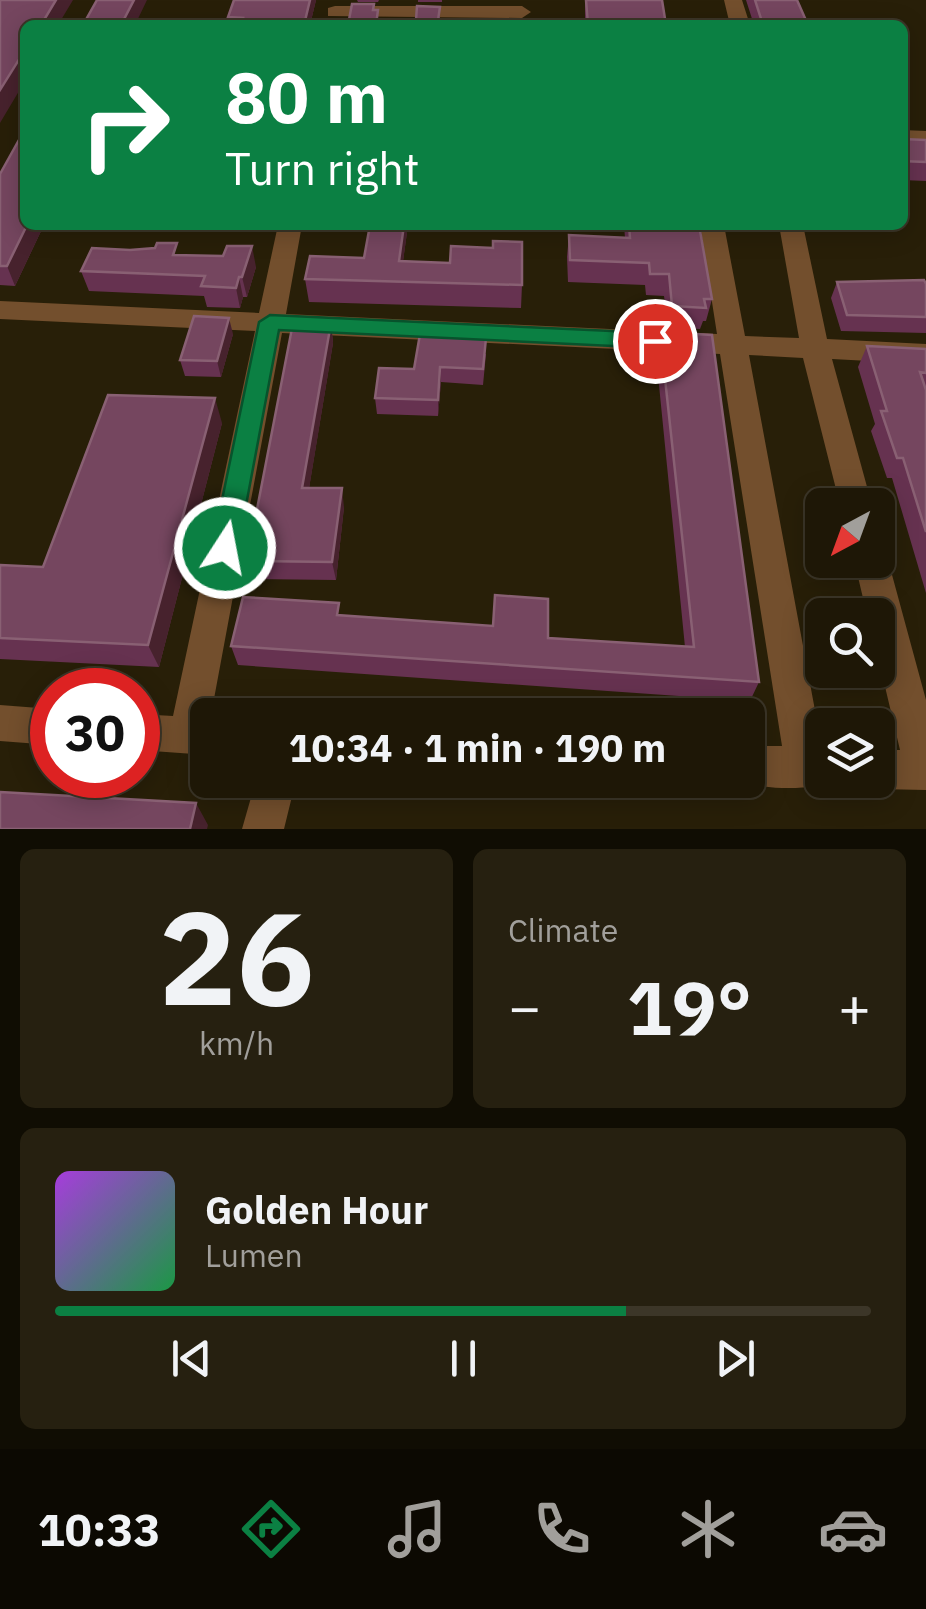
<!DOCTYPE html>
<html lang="en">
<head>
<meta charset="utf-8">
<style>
  :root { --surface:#1e1706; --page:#262010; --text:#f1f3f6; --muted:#a19f9b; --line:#3c3628; --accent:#0b8043 }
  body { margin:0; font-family:"IBM Plex Sans",sans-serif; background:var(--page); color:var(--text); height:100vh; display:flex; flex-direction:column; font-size:38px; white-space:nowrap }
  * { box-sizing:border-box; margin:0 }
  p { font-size:32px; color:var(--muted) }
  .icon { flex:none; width:55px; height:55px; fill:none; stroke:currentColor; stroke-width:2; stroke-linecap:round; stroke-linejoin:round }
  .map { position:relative; height:829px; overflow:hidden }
  .panel { display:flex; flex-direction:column; gap:20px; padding:20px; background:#100d03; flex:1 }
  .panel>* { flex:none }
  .top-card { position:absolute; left:20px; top:20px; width:888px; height:210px; border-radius:15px; box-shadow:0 5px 25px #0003,0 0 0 2px var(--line); background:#0b8043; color:#fff; overflow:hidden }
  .needle { width:65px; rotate:221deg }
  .tools { position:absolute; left:805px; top:488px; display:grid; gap:20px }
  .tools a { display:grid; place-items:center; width:90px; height:90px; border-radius:15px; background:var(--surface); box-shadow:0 5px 25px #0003,0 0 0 2px var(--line); font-size:50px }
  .speed { position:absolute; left:30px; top:668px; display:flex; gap:20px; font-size:50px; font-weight:700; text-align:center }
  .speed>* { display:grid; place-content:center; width:130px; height:130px; border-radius:50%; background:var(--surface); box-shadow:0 5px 25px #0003,0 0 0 2px var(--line); line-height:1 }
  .speed .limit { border:15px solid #d22; background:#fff; color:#111 }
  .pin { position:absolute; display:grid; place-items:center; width:85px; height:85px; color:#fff; margin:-42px; border:5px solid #fff; border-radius:50%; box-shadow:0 2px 10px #0007 }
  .me { position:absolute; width:110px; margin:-55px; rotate:11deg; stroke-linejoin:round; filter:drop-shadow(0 0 8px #0008) }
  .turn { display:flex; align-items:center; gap:35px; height:210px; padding:0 40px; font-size:45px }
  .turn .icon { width:130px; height:130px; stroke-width:2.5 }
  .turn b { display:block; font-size:70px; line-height:85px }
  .big { font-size:75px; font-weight:700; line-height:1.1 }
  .panel .tile { flex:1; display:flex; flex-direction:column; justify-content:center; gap:15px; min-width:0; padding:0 35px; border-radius:15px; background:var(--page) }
  .panel .dial { align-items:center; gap:0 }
  .dial b { font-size:130px; line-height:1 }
  .song { display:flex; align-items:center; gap:30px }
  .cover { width:120px; height:120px; border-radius:15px; background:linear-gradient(135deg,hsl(280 70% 55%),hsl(140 70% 35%)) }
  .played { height:10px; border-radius:5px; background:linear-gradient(90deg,var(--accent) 70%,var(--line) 70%) }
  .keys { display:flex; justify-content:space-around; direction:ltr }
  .heat { display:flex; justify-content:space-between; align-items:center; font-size:55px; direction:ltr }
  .panel .tiles { flex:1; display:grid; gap:20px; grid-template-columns:1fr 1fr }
  .tile:last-child { grid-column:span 2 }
  .trip { position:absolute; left:190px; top:698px; width:575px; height:100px; border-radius:15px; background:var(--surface); box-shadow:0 5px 25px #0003,0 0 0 2px var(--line); font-weight:700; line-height:100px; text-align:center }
  .dock { display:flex; height:160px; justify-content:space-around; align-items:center; background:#0c0902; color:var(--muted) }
  .dock .icon { width:70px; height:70px }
  .dock .current { color:var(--accent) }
  .dock b { font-size:45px; color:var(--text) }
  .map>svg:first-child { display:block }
</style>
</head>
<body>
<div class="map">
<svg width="926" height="829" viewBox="0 0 926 829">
  <rect width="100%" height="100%" fill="#281f08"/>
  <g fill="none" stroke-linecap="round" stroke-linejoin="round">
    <!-- minor -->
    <path fill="#734f2d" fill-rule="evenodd" d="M724 0H742L750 25H730Z
      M335 6H522L531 12 522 18 328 16V8Z
      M902 130 926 131V145L902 144Z
      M278 225H302L286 314 717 334 700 225H724L745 336 799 338 779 225H803L827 339 926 344V364L832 359 872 505H840L803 358 749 355 822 748V780L836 781C811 791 762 790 737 780H748V746H782L720 354 282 333 211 715H208V755L138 750V714L173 716 255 331 0 319V301L259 313Z
      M878 548 888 560 926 700V790L878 789 863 780H878V750H900L878 657V615H867L854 560H878Z
      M0 705 52 709V745L0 741Z
      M256 780H296L284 829H242Z"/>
  </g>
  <!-- wall -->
  <path fill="#663250" d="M234 0H316L310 25H229L228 17Z
    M357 0H379L378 2H358Z
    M418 0H442V2H418Z
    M585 0H662L666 25H585Z
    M746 0H797L808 25H754Z
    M417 6 440 7V25H416Z
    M902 139 926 140V181L902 180Z
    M0 174 25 225H58L55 229H42L15 286 0 285Z
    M370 225H408L403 261 522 285 521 308 309 302 305 279 364 258Z
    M624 225H699L712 299 706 321H703L700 329 668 328 664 296 646 295 645 285 568 282 567 257 569 235 625 238Z
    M180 255 256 267 247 297H243L240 308 207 307 204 296 89 291 81 271Z
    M837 282 926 284V333L841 331 831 298Z
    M331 323 333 343 309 488 344 507 336 580 253 579 247 561Z
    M660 332 759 682 750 701 238 665 231 646 341 616 548 638 685 647 656 355Z
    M233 334 221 377 185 376 180 360Z
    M867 346 926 349V593L892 478H887L871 431 875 424 858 367Z
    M486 354 483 385 441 382 438 416 377 414 375 398 414 369Z
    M222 423 159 667 0 659V565L43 567Z"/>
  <!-- shaded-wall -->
  <path fill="#47222d" d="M56 0H73L58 25H41Z
    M134 0H147L135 25H121Z
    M310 0H316L310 25H304Z
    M25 50V81L0 123V90Z
    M27 225H40L42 229 15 286 7 266Z
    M404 225H408L400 284 399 261Z
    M252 246 256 267 247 297 242 277Z
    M239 277 243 297 240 308 236 288Z
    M229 318 233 334 221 377 217 361Z
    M331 323 333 343 306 507 302 488Z
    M440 367 441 382 438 416V400Z
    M215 398 222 423 159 667 148 645Z
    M342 488 344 507 336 580 332 562Z
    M196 803 208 825 207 829H190Z"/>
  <!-- building -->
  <path fill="#75465f" stroke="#896073" stroke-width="2.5" d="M0 0H56L41 25H25V50L0 90Z
    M97 0H134L121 25H83Z
    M234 0H310L304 25H240L243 18 228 17Z
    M586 0H662L666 25H588Z
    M755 0H797L808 25H763Z
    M352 4H374L373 10H378L376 25H348Z
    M417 6 440 7 438 20H416Z
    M25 129V225H27L7 266H0V174Z
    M902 139 926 140V162L902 161Z
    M370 225H404L399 261 450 263 451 246 493 248V241L522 242V285L305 279 310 256 364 258Z
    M629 225H699L712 299H704L706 308 672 306 669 274H650L649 263 570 260 569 235 630 238Z
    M157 243H177L173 255 223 256 227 246H252L242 277H239L236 288 201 286 205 276 81 271 92 248 130 250 155 248Z
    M924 280 926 284V317L847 315 837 282Z
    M194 316 229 318 217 361 180 360Z
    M293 323H331L302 488H342L332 562 247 561Z
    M660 332 712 335 759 682 231 646 243 597 339 603 337 615 493 626 495 595 548 599V638L694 647Z
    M420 334 486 338 483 369 440 367 438 400 375 398 379 368 414 369Z
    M867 346 926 349V373L920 372 926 390V532L903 458H897L881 411H887Z
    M108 395 215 398 148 645 0 638V565L43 567Z
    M0 792 196 803 190 829H0Z"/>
  <!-- route -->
  <path fill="#0b8043" stroke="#07532c" stroke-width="2.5" d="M270 315 655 333 666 341 655 348 279 330 238 548 234 555 225 558 216 555 212 548 259 322Z"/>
</svg>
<div class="tools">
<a><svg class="needle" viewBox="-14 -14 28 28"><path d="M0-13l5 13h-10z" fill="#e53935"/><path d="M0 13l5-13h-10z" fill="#a19f9b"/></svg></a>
<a><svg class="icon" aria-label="search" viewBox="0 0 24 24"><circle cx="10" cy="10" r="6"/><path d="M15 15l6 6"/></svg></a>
<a><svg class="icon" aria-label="layers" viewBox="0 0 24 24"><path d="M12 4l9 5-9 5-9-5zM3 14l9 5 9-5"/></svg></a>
</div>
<div class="speed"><div class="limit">30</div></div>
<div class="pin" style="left:655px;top:341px;background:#d93025"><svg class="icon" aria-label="arrive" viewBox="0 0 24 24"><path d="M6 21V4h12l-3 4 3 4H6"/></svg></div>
<svg class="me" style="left:225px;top:548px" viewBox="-20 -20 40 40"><circle r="17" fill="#0b8043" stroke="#fff" stroke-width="3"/><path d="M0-11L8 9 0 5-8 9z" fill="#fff"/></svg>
<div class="trip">10:34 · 1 min · 190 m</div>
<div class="top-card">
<div class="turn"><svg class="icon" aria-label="right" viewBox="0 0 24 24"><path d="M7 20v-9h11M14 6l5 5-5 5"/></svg><div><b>80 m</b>Turn right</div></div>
</div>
</div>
<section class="panel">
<div class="tiles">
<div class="tile dial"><b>26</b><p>km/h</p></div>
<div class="tile"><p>Climate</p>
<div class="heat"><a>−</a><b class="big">19°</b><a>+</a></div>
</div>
<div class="tile">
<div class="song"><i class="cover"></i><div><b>Golden Hour</b><p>Lumen</p></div></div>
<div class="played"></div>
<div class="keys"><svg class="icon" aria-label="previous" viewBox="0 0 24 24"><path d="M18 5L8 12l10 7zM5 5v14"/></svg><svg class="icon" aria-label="pause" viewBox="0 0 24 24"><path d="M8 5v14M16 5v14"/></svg><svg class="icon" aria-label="next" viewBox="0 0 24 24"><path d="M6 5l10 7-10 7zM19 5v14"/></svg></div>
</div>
</div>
</section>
<nav class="dock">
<b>10:33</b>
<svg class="icon current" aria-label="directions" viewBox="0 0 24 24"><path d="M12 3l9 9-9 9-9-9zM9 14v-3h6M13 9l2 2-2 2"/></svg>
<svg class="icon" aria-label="music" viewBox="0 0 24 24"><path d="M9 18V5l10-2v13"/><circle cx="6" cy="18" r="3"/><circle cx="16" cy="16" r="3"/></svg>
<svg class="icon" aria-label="phone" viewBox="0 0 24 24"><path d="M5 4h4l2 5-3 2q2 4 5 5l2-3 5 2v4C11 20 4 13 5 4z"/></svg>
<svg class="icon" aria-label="climate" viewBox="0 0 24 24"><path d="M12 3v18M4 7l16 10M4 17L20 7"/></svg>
<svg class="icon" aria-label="car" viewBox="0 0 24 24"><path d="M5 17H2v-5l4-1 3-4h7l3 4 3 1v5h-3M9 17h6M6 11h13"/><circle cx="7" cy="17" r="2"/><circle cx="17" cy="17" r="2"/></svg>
</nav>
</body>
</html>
